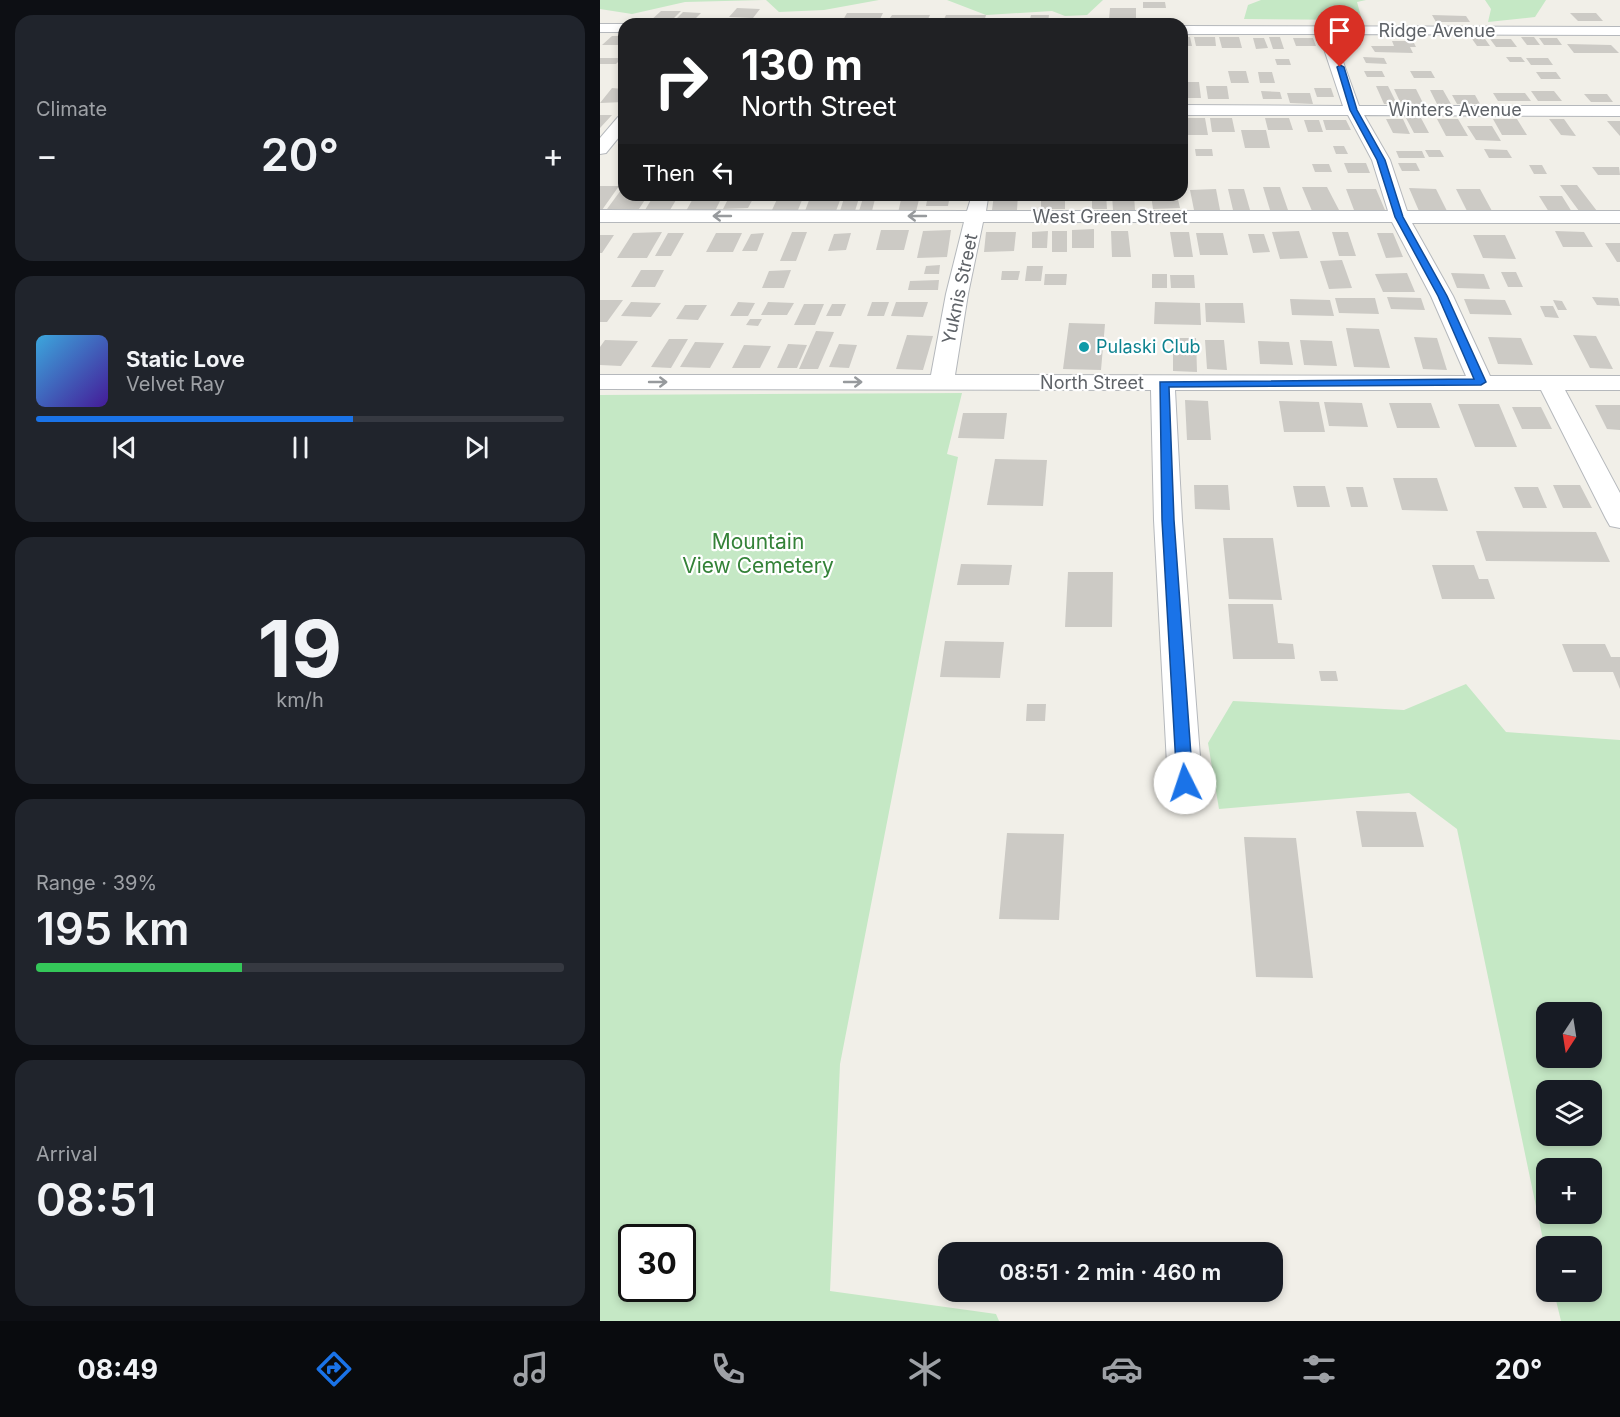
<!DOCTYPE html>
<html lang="en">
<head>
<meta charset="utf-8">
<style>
  :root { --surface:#171b24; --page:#20242c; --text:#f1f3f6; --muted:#9ea1a6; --line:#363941; --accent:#1a73e8 }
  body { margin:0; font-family:Inter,sans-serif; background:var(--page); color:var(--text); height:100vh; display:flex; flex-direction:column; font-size:22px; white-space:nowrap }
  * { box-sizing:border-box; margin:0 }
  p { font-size:20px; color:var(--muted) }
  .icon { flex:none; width:33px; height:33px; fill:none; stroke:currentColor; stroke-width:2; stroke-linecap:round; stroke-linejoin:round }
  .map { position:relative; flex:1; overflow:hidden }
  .sheet { display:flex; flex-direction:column; gap:15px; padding:15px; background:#0d0f14; width:600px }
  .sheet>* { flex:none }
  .top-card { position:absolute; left:18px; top:18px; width:570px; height:183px; border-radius:18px; box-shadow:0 3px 9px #0003; background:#202124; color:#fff; overflow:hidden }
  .needle { width:39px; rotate:192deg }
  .buttons { position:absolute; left:936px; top:1002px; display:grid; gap:12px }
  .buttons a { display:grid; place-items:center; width:66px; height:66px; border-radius:12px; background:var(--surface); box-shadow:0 3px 9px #0003; font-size:30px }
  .speed { position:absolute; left:18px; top:1224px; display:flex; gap:12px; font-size:30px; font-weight:700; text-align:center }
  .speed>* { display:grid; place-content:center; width:78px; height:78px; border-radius:50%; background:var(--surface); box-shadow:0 3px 9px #0003; line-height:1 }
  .speed .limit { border:3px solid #111; border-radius:9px; background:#fff; color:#111 }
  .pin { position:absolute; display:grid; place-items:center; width:51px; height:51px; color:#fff; margin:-62px -26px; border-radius:50% 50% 50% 0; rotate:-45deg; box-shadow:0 0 6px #0007 }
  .pin .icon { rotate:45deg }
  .me { position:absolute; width:66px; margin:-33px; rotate:356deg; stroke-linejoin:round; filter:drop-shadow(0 0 4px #0008) }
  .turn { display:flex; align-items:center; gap:21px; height:126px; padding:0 24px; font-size:27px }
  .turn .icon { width:78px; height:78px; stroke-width:2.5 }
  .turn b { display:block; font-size:42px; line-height:51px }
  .then { display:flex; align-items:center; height:57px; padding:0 24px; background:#0003; gap:12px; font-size:22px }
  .big { font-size:45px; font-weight:600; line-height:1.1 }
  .sheet .tile { flex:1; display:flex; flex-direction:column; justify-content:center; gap:9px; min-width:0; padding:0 21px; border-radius:18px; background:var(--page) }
  .sheet .dial { align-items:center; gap:0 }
  .dial b { font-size:78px; line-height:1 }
  .song { display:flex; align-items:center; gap:18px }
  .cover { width:72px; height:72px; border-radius:9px; background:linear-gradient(135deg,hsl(200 70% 55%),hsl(260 70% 35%)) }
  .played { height:6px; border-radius:3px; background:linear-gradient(90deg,var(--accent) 60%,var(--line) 60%) }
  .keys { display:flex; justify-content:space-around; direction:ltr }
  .heat { display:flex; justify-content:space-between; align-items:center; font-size:33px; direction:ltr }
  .charge { height:9px; border-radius:4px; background:linear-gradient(90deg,#34c759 39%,var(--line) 0) }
  .trip { position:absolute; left:338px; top:1242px; width:345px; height:60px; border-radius:18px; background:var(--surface); box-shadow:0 3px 9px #0003; font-weight:600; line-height:60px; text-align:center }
  .tab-bar { display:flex; height:96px; justify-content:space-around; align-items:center; background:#090b0e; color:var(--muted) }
  .tab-bar .icon { width:42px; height:42px }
  .tab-bar .current { color:var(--accent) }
  .tab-bar b { font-size:27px; color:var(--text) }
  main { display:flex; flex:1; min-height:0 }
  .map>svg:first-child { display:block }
</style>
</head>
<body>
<main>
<section class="sheet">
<div class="tile"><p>Climate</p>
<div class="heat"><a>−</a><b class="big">20°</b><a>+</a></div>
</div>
<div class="tile">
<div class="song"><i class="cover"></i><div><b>Static Love</b><p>Velvet Ray</p></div></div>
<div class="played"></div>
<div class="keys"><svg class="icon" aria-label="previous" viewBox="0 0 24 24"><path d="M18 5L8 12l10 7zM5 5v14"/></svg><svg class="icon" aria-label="pause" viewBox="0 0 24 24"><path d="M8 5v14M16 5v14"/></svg><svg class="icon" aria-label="next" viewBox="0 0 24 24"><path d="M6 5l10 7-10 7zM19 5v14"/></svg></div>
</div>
<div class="tile dial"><b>19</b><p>km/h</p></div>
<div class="tile"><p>Range · 39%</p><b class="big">195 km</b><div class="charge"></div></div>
<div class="tile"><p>Arrival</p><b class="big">08:51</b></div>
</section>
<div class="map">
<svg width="1020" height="1321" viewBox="0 0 1020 1321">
  <rect width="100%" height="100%" fill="#f1efe8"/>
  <!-- green -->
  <path fill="#c5e8c5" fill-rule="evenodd" d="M0 0H279L224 10 179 12 166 0 85 2 32 14 0 9Z
    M347 0H503L487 15 465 16 452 11 386 15Z
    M661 0H766L757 2 762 20 644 19 648 5Z
    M885 0H946L935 17 888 22 891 9Z
    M362 393 347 454 358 457 240 1064 230 1291 396 1314 399 1321H0V395ZM32 1238H82V1288H32Z
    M866 684 906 732 1020 740V1321H961L954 1292H992V1246H946V1254L857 829 809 793 619 809 608 743 633 701 804 710ZM992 1012V1058H946V1012ZM992 1090V1136H946V1090ZM992 1168V1214H946V1168Z"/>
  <!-- building -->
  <path fill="#cccac5" d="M543 2H565L566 8H543Z
    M137 8 160 9 153 18 129 17Z
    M510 8H536V20H509Z
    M61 11H81L70 22H49Z
    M83 12 101 13 91 23H72Z
    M247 13H283L278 23H261L262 20H243Z
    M970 13H996L1003 21H978Z
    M292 15H330L327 21H288Z
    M346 15H386L384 22 343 21Z
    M431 15H449L448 23H429Z
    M832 15 866 16 870 22H836Z
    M12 36H24V45H2Z
    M870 36H883L890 46H877Z
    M582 37H590L592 46H582Z
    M594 37H615L616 46H596Z
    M619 37H639L642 48H622Z
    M669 37H680L684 49H673Z
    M921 37H934L940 45H927Z
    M653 38H664L668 48 656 49Z
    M693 38H713L716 46H696Z
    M939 38H957L962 45H944Z
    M890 39H911L917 47H896Z
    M792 41H813L816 47H810L813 53 775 52 771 46H794Z
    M967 44 1011 45 1019 53H974Z
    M763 57 784 58 787 64 766 63Z
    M906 57H921L925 62H910Z
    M0 58H22L16 64H0Z
    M926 58H948L953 65H931Z
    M675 59H689L691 65H677Z
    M628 71H646L649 83H631Z
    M764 71H782L785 77H767Z
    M810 71H831L835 78H814Z
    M658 72H672L675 83H660Z
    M936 72H956L961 79H941Z
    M582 82H599L601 98H582Z
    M606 86H627L629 99H608Z
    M776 86H788L797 104H784Z
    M12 88 24 89V102L0 103Z
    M714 88H731L734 97H717Z
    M794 89H816L824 105 801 104Z
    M830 90H843L851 104H837Z
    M661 91 680 92 682 99H663Z
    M931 91H954L962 101H938Z
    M687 93H710L713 104 690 103Z
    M893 93H925L931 101H898Z
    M984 94H1007L1013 102H991Z
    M852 95H875L880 104H857Z
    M0 115H12L0 128Z
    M582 118H605L608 135H583Z
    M610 118H632L635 132H612Z
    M665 118H689L693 130H668Z
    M806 118H821L829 133H814Z
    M786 119H803L810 134 793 133Z
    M837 119H858L868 136H846Z
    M893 119H917L927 135H902Z
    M949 119H964L976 136 961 135Z
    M704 120H719L723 132H708Z
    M723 120H746L751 130H726Z
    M1007 121H1020V136Z
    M867 126H892L901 141 876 140Z
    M641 130H666L670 148H645Z
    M733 146H744L748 154H736Z
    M595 149H612L613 156H596Z
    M884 149 907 150 912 158H889Z
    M825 150H840L844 157H829Z
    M796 151H822L825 158H799Z
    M744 163H766L770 173H748Z
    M798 163H816L820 171H802Z
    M712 164H729L732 172H715Z
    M929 165H942L947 174H934Z
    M992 167H1019L1020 175H998Z
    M960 185H977L997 211H979Z
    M0 186H19L2 210H0Z
    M663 187H680L688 210H670Z
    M702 187H727L739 210 712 211Z
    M809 188 836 189 847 211H819Z
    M24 189V195H48L39 209H7L21 190Z
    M616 189 620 210H594L590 190Z
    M628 189H644L650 210H633Z
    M746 189H776L785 210H754Z
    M856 189H880L892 211H867Z
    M54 195H79L70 210H45Z
    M95 195H123L115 211H86Z
    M130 195H155L148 208 123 209Z
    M179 195H204L198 210H172Z
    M211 195H242L236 211H205Z
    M245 195H260L255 211H240Z
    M264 195H276L272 211H259Z
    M302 195H320L316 212 298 213Z
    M328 195H350L348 206H326Z
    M394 195H418L417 210H392Z
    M441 195H465V209H441Z
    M492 195H506L507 209H492Z
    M512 195H534L535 210H513Z
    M551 195H577L580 208 553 209Z
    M939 196H962L972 212H949Z
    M494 229V248H472V230Z
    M281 230H309L304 250H276Z
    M351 230 347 257 317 258 323 231Z
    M448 231 447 248H432V232Z
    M452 231H467V252H452Z
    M511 231H528L531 257H512Z
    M699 231 708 258 680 259 672 232Z
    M955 231 984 232 993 247H963Z
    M62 232 47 258H17L33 233Z
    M192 232H207L196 261H180Z
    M386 232H416L414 251 384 252Z
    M570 232H589L593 257H574Z
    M732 232H748L756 256H739Z
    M68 233H84L71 256H55Z
    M116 233H142L133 252H106Z
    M164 233 157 251H142L151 234Z
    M251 233 246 250 228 251 234 234Z
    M596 233H623L628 255H600Z
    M777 233H793L803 257 786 258Z
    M648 234H664L670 252 653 253Z
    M0 235H14L2 253H0Z
    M873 235H905L916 259 883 258Z
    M1005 243H1020V262H1017Z
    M742 260 752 288 729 289 720 261Z
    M340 265 339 274H324L326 266Z
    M427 266H443L441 281H425Z
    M41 270H64L55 287H31Z
    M191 270 184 288H162L169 271Z
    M402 271H420L418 280H401Z
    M901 272H916L923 287H908Z
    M807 273 815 292H783L775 274Z
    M851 273 884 274 890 289 857 288Z
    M445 274H467L466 285H444Z
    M552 274H567V288H552Z
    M570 275H594L595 288H571Z
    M339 280 338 290H308L310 281Z
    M787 297 821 298 825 310 791 309Z
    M992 297 1018 298 1020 306 997 305Z
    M735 298H775L779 314 739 313Z
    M690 299 730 300 734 316 692 315Z
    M864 299 905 300 912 315 870 314Z
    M0 300H23L7 322H0Z
    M953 300 962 301 967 310H958Z
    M31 302 61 303 51 317 21 316Z
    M138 302 155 303 148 316H130Z
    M168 302 194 303 187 315H161Z
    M272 302H289L284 316H267Z
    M296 302H328L323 317 291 316Z
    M555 302 600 303 601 325 554 324Z
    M605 303H643L645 323 606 322Z
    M204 304H224L215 325H194Z
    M232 304H246L241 316H226Z
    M85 305H107L98 320 76 319Z
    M940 306H953L959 318 945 317Z
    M150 319H162L158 326 146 325Z
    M469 323 505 324 501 370 463 369Z
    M746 328 779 329 790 368 754 367Z
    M216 331 234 332 218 369H199Z
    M307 335 333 336 323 370 296 369Z
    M973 335 996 336 1013 369 990 368Z
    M814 337 837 338 847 370 823 369Z
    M888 337 921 338 933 365 898 364Z
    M573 338H596L597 372 573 371Z
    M69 339H88L71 368 51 367Z
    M5 340 38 341 21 366 0 365V347Z
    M605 340H624L627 370 607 369Z
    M700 340 732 341 737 366 704 365Z
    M658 341 689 342 693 365 660 364Z
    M95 342 124 343 110 368 80 367Z
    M188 344 207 345 197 368H177Z
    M239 344 257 345 249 368 229 367Z
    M144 345 171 346 160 368H132Z
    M585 400 608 401 611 440H587Z
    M679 401 719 402 725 432H684Z
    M724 402 762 403 768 427 729 426Z
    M789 403H831L840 428H797Z
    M858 404H899L917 447H875Z
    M995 405H1020V430L1007 429Z
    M912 407H941L952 429H922Z
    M363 413H407L404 439 358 438Z
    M395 459 447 460 443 506 387 505Z
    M793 478H837L848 511 802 510Z
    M594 485H628L630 510 595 509Z
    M953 485H980L992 508H963Z
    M693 486H725L730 507H697Z
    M746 487H763L768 507H751Z
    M914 487H938L947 508H923Z
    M876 531 996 532 1010 562 886 561Z
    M623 538H673L682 600 629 599Z
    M361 564 412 565 409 585H357Z
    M832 565H874L879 579H888L895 599H842Z
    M468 572H513L512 627H465Z
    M628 604H673L678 643 693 644 695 659H633Z
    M345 641 404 642 400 678 340 677Z
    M962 644H1005L1011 657H1020V689L1013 672H973Z
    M719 671H736L738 681H721Z
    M427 704H446L445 721H426Z
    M756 811 816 812 824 847H762Z
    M407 833 464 834 459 920 399 919Z
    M644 837 696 838 713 978 656 977Z"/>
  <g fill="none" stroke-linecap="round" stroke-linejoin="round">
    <!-- minor casing -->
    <g stroke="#b5b8bc" stroke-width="2">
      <path id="minor" d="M0 24H24V32H0Z
        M582 26 1020 27V35L733 34 759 106H1020V116L764 115 790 160 807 211H1020V223H812L853 296 890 376H1020V390H965L1020 493V528L1010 526 1006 519 941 390H575L582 520 602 783 597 793 585 798 573 793 568 783 554 520 551 390 0 389V375H331L346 294 364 222H0V210L367 211 372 195H386L388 198 386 211H788L772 160 748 115H582V105L743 106 719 34H582ZM383 222H792L831 296 866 376 355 375 368 294Z
        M24 115V131L6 153 0 154V138L18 117Z"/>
    </g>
    <!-- minor -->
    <use href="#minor" fill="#fff" fill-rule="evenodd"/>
  </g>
  <!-- one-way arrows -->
  <defs><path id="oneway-shaft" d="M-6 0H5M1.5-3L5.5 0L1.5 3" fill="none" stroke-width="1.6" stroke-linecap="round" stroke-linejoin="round" transform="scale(1.5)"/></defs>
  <g stroke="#979a9d">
    <use href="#oneway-shaft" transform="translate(122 216) rotate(-180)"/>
    <use href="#oneway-shaft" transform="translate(317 216) rotate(-180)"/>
    <use href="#oneway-shaft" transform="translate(58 382)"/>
    <use href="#oneway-shaft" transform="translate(253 382)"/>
  </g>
  <!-- route -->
  <path fill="#1a73e8" stroke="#114b97" stroke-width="1.5" d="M740 65 744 67 757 110 785 160 803 217 847 296 886 382 881 385 569 387 574 520 593 783 585 790 577 783 562 520 560 382 874 379 838 296 795 217 777 160 750 110 737 67Z"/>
  <!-- markers -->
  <circle fill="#0f9aa8" stroke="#fff" stroke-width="2" cx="484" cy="347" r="6"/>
  <g text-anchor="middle" stroke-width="4.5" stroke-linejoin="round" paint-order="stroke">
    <!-- far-street labels -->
    <g font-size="18" fill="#5f6368" stroke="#fff">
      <text x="837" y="37">Ridge Avenue</text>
      <text x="855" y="116">Winters Avenue</text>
      <text x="510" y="223">West Green Street</text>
      <text transform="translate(360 289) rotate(-78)" y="6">Yuknis Street</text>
      <text x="492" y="389">North Street</text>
    </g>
    <!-- far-culture labels -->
    <g font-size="18" fill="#0d838f" stroke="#fff" text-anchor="start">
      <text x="496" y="353">Pulaski Club</text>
    </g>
    <!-- park labels -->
    <g font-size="21" fill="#348238" stroke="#fff">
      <text x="158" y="549">Mountain<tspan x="158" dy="24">View Cemetery</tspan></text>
    </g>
  </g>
</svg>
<div class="buttons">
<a><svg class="needle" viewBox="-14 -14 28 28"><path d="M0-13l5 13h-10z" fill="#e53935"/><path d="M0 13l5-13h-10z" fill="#9ea1a6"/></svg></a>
<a><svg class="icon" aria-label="layers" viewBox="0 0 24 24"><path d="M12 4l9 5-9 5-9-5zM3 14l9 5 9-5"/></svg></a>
<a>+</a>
<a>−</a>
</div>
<div class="speed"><div class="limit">30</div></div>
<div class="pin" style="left:740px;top:67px;background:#d93025"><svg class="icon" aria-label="arrive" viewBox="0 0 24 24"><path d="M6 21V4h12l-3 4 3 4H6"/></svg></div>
<svg class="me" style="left:585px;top:783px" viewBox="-20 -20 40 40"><circle r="19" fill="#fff"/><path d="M0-13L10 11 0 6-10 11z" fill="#1a73e8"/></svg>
<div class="trip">08:51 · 2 min · 460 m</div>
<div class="top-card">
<div class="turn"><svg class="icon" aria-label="right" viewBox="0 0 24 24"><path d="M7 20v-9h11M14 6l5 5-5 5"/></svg><div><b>130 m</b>North Street</div></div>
<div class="then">Then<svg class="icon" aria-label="left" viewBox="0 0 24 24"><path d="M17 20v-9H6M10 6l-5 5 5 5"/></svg></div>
</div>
</div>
</main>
<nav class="tab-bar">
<b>08:49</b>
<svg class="icon current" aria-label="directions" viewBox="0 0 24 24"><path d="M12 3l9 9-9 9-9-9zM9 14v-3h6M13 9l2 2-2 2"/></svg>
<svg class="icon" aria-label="music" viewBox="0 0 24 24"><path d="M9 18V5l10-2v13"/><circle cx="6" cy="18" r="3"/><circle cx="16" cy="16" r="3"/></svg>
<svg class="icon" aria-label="phone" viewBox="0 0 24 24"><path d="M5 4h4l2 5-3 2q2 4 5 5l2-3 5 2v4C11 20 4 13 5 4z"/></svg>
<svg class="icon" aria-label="climate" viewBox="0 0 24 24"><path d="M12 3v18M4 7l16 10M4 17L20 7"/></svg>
<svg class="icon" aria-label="car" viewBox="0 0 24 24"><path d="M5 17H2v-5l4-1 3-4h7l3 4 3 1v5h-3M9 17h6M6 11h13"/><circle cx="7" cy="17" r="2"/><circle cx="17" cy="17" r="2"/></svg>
<svg class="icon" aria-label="filters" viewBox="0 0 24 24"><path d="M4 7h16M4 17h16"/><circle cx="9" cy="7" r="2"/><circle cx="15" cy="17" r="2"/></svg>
<b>20°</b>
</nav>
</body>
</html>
